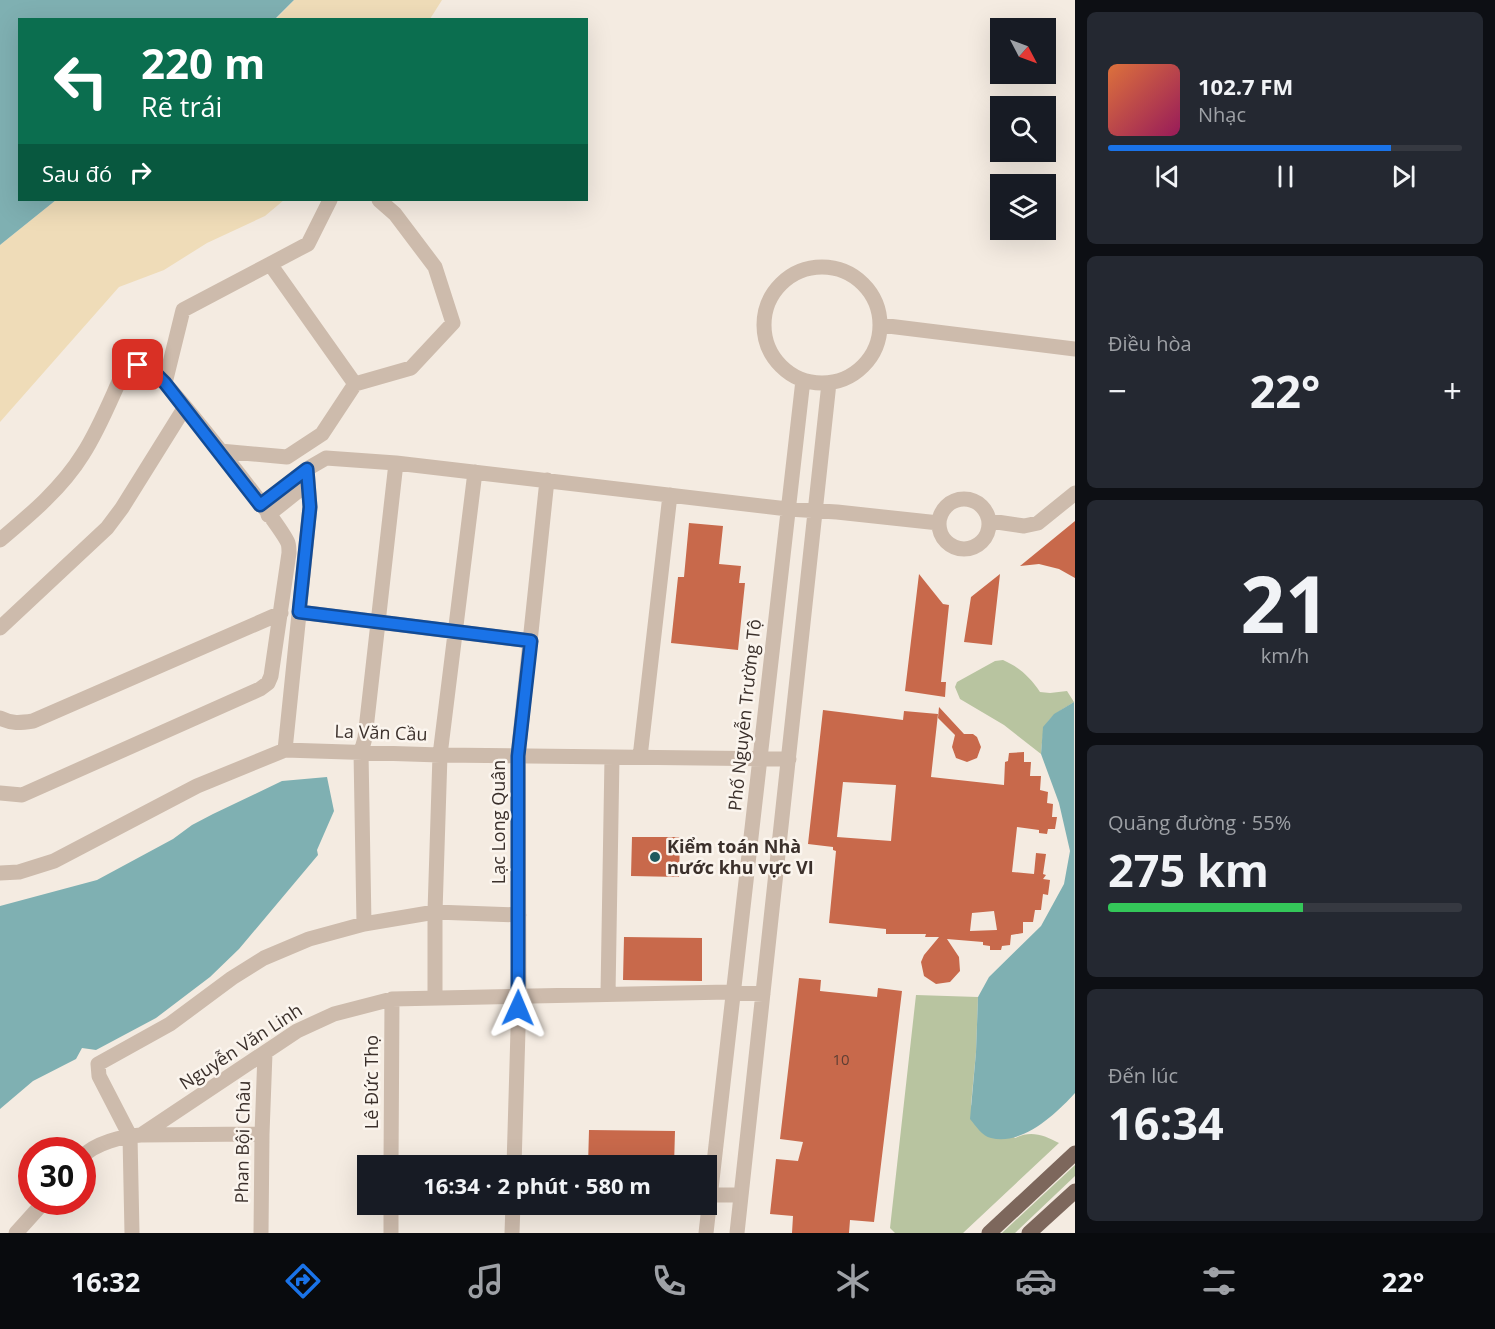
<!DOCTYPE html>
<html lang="vi">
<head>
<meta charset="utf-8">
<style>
  :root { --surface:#171b24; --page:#242831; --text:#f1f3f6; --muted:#9ea1a6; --line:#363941; --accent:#1a73e8 }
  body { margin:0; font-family:"Open Sans",sans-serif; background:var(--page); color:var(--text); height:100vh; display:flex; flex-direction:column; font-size:22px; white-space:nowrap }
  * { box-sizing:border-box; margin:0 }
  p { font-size:20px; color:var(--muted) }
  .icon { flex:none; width:33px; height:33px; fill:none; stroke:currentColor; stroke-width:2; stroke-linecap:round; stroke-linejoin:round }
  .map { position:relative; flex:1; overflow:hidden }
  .drawer { display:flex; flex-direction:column; gap:12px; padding:12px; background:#0d0f14; width:420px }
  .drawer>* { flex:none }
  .top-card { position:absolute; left:18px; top:18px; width:570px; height:183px; border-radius:0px; box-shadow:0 6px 24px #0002; background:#0b6e4f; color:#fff; overflow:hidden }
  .needle { width:39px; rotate:131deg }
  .tools { position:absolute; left:990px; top:18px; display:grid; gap:12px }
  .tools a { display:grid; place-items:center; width:66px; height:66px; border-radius:0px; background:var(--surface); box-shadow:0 6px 24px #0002; font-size:30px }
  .speed { position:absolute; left:18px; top:1137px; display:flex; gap:12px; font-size:30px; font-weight:700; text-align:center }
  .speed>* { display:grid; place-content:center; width:78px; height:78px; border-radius:50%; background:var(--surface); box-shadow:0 6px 24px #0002; line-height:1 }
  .speed .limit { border:9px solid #d22; background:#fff; color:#111 }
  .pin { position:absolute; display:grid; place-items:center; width:51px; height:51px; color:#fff; margin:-26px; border-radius:12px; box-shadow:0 3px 9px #0006 }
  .me { position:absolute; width:66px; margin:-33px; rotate:1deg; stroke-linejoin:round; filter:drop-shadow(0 0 4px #0008) }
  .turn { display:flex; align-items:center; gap:21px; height:126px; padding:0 24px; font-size:27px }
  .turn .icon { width:78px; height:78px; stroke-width:2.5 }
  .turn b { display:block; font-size:42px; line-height:51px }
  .then { display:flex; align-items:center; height:57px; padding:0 24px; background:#0003; gap:12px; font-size:22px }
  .big { font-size:45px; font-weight:700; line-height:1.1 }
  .drawer .tile { flex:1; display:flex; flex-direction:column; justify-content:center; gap:9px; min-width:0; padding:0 21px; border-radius:9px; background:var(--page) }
  .drawer .dial { align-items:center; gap:0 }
  .dial b { font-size:78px; line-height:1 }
  .song { display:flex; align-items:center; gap:18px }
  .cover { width:72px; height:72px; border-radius:9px; background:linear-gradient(135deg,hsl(20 70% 55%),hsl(330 70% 35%)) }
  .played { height:6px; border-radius:3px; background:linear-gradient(90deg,var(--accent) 80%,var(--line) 80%) }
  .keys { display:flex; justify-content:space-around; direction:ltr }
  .heat { display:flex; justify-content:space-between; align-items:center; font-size:33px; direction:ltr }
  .charge { height:9px; border-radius:4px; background:linear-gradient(90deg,#34c759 55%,var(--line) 0) }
  .trip { position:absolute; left:357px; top:1155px; width:360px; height:60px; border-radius:0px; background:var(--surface); box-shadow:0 6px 24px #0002; font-weight:700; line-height:60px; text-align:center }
  .tab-bar { display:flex; height:96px; justify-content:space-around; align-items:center; background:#090b0e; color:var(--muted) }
  .tab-bar .icon { width:42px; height:42px }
  .tab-bar .current { color:var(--accent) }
  .tab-bar b { font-size:27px; color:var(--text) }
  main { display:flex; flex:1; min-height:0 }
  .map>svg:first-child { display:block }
</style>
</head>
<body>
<main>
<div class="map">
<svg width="1075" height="1233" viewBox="0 0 1075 1233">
  <rect width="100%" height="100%" fill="#f4ebe1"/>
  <!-- green -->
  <path fill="#b8c4a0" d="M1003 660C1019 667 1030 677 1040 692L1050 693 1067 691 1074 702C1045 720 1044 720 1041 754L1004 725 960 699 955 687 957 682 995 661Z
    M916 995 978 997 976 1052 971 1105 1015 1138C1031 1130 1044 1135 1059 1143L963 1233H895L890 1228Z
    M1075 1165V1176L1015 1233H1002Z"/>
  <!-- sand -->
  <path fill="#efdcb8" d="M294 0H442L430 19 275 20Z
    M56 200H284L265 216 207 243 164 270 119 287 0 422V245Z"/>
  <!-- water -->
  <path fill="#7fb0b2" d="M0 0H294L275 19 20 20V200H56L0 245Z
    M1074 702 1075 1093C1056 1114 1022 1146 991 1138 982 1136 976 1126 970 1119L976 1052 978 997 989 977 1041 926 1064 884 1070 851 1059 803 1041 754 1043 727 1054 714Z
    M327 777 334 811 317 850 318 855 239 949 210 977 156 1018 96 1050 82 1048 76 1059 33 1081 0 1109V906L97 880 173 839 192 825 213 814 282 781Z"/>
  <!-- building -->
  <path fill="#c8694b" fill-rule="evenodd" d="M1075 521V578L1059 569 1039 564 1020 566Z
    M689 523 723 526 719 564 741 566 739 583H745L738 650 671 643 678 577H684Z
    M919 574 943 604 949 605 941 682H946L945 697 905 691Z
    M1000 574 992 645 964 642 971 597Z
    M939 707 964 734H973L977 737 981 747 977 758 967 762 956 758 952 747 955 735 938 718Z
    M823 710 903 720 904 711 938 714 931 777 1004 785 1005 762 1008 761 1009 753 1024 752V762H1031L1030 776H1041L1040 790 1048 792 1047 803 1053 804 1052 817H1057L1055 829H1048L1047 834 1039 833V830L1017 827 1012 872 1034 874 1036 853 1046 854 1043 874 1046 875 1043 879 1050 880 1048 895 1043 894 1041 910H1035L1033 922H1023V933L1011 935 1010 945 1002 946 1001 950H990V946L983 945V942L947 939 959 957 960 971 950 982 936 984 924 976 921 962 924 955 939 937H925L926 934H886V929L829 923 836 851 833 850V847L808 844ZM843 782 896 785 891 841 837 837ZM994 911 997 930 970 931 972 913Z
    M632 837H680L679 877 631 876Z
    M624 937 702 938V981L623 980Z
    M799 978 821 980 820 991 877 997 878 988 902 991 874 1222 850 1220 849 1233H792L793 1216 770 1214 776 1159 798 1161 803 1142 780 1139Z
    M589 1130 675 1131 674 1166H588Z"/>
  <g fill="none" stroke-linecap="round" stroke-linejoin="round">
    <!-- minor -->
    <path stroke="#cdbbac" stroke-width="15" d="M270 264 355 384
      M764 325a58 58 0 1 1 116 0a58 58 0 1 1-116 0Z
      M880 325 1075 349
      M165 383 183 310 308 244 330 200
      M220 451 287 457 322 434 355 384 411 368 453 323 435 267 395 214 379 200
      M939 524a25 25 0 1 1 50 0a25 25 0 1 1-50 0Z
      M260 505 307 469
      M268 515 307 484
      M990 521 1024 526 1038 523 1075 493
      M0 540C31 514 62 488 83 454 99 429 110 401 122 375 129 368 136 362 147 366 160 371 281 525 288 543 289 546 289 549 289 553L271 676 268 683 260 689 22 795 0 793
      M299 612 531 641
      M0 628 107 528 122 508 185 407
      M0 718C12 724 20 723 33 721L281 613
      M285 750 310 507 307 469 326 458 396 463 788 509 837 512 939 523
      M640 757 670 495
      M0 873 19 872 54 861 197 786 285 750 440 755 789 759
      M364 924 361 752 365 738 396 463
      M608 994 612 757
      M435 998V912L440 755 475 472
      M141 1135 262 1134
      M82 1157C95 1143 123 1136 141 1135L297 1031 334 1014 392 999 729 992 763 994
      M391 1166 392 999
      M514 1166 519 996 518 756 547 480
      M706 1195H741
      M16 1233 44 1202
      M132 1233 130 1136 99 1076 98 1064 170 1024 232 978 264 958 309 939 364 924 435 912 519 915
      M261 1233 262 1134 265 1053
      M391 1233V1204
      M512 1233 513 1204
      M706 1233 803 380
      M737 1233 829 383"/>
    <!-- major -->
    <path stroke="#7d675c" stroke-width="15" d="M989 1233 1075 1153
      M1029 1233 1075 1191"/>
  </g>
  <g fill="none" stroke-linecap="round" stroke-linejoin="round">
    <!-- route casing -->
    <g stroke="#114b97" stroke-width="15">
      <path id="route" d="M138 365 148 366 165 383 260 505 307 469 310 507 299 612 531 641 518 756V1008"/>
    </g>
    <!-- route -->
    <use href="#route" stroke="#1a73e8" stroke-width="10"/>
  </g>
  <!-- markers -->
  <circle fill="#1f5a5e" stroke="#fbf5ee" stroke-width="2" cx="655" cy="857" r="6"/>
  <g text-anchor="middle" stroke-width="5" stroke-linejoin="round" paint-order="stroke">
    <!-- number labels -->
    <g font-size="15" fill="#5e3e33">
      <text x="841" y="1065">10</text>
    </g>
    <!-- street labels -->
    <g font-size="18" fill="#3b302b" stroke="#fbf5ee">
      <text transform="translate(745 715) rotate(-84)" y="6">Phố Nguyễn Trường Tộ</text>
      <text transform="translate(381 733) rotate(2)" y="6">La Văn Cầu</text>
      <text transform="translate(499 822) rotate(-90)" y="6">Lạc Long Quân</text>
      <text transform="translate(241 1047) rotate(-33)" y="6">Nguyễn Văn Linh</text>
      <text transform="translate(372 1082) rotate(-90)" y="6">Lê Đức Thọ</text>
      <text transform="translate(243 1142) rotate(-89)" y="6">Phan Bội Châu</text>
    </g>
    <!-- poi labels -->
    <g font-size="18" font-weight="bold" fill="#3b302b" stroke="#fbf5ee" text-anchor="start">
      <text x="667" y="853">Kiểm toán Nhà<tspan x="667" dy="21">nước khu vực VI</tspan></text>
    </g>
  </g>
</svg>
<div class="tools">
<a><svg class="needle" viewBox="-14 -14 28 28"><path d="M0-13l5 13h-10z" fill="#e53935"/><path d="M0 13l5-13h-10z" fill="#9ea1a6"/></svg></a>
<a><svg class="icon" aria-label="search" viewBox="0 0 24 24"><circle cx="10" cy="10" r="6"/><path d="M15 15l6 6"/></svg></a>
<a><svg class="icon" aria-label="layers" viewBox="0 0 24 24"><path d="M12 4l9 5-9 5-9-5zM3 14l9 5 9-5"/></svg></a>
</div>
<div class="speed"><div class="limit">30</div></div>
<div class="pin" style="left:138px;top:365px;background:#d93025"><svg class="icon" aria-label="arrive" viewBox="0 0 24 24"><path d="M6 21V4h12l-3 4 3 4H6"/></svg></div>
<svg class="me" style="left:518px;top:1008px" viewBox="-20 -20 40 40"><path d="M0-17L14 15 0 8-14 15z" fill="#1a73e8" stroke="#fff" stroke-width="4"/></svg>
<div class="trip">16:34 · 2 phút · 580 m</div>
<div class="top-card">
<div class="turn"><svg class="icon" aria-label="left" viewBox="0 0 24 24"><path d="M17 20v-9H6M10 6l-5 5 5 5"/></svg><div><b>220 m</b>Rẽ trái</div></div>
<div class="then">Sau đó<svg class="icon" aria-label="right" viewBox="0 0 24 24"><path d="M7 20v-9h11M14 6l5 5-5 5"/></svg></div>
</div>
</div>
<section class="drawer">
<div class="tile">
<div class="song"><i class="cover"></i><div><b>102.7 FM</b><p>Nhạc</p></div></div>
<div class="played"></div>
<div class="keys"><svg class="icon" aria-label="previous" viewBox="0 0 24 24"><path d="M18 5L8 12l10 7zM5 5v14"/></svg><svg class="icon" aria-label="pause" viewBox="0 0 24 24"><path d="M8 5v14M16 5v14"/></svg><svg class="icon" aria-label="next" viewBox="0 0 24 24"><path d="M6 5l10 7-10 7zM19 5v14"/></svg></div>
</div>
<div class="tile"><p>Điều hòa</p>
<div class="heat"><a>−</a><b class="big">22°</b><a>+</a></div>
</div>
<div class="tile dial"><b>21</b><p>km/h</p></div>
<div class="tile"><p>Quãng đường · 55%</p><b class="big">275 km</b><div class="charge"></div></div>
<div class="tile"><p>Đến lúc</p><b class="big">16:34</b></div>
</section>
</main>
<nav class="tab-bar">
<b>16:32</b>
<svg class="icon current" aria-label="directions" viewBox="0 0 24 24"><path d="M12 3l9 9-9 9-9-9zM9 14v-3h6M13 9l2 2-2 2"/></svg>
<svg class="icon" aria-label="music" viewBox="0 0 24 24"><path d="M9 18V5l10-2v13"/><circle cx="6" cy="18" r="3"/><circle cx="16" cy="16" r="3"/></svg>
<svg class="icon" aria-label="phone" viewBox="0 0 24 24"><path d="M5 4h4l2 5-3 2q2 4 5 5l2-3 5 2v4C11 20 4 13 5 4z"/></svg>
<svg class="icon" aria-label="climate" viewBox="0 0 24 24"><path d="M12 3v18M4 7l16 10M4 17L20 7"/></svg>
<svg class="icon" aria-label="car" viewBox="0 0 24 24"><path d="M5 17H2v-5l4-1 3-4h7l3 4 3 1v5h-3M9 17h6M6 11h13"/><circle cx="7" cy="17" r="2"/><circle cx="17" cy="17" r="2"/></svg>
<svg class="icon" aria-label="filters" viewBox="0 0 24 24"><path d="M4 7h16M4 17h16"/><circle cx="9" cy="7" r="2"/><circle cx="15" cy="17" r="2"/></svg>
<b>22°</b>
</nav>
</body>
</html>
